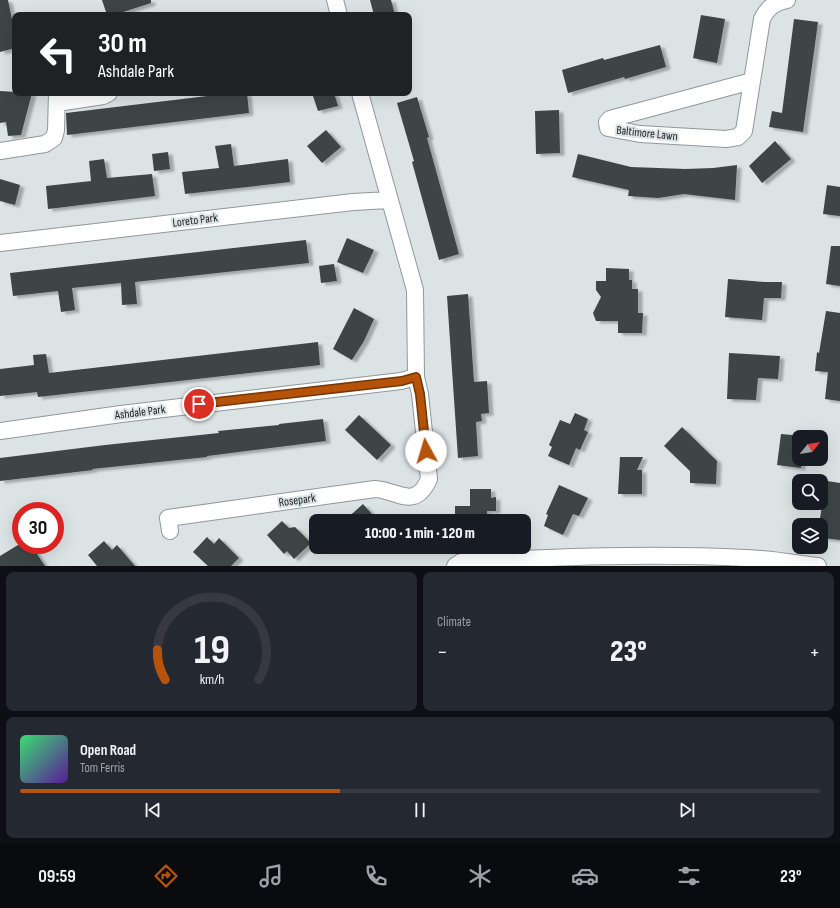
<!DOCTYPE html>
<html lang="en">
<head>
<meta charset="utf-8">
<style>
  :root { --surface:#171b24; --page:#242831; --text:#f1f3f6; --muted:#9ea1a6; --line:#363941; --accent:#b45309 }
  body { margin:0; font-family:"Sofia Sans Condensed",sans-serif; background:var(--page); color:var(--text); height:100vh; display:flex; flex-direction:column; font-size:15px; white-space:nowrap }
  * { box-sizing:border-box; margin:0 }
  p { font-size:13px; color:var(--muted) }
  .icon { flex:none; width:22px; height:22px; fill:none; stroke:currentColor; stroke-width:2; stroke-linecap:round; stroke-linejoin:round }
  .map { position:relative; height:566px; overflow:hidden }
  .sheet { display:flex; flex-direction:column; gap:6px; padding:6px; background:#0d0f14; flex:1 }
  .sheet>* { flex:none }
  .hud { position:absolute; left:12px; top:12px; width:400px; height:84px; border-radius:8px; box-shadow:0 4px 16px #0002; background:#202124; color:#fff; overflow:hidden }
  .needle { width:26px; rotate:60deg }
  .controls { position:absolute; left:792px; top:430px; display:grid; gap:8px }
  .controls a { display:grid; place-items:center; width:36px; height:36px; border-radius:8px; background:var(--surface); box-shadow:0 4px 16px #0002; font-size:20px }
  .speed { position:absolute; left:12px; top:502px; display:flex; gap:8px; font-size:20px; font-weight:700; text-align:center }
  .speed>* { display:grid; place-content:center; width:52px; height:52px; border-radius:50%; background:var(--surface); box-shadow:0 4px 16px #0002; line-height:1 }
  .speed .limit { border:6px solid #d22; background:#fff; color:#111 }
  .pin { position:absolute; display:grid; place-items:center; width:34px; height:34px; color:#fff; margin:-17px; border:2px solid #fff; border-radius:50%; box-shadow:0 1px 4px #0007 }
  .me { position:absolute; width:44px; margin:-22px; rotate:354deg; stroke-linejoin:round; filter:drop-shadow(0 0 3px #0008) }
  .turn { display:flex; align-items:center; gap:14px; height:84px; padding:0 20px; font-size:18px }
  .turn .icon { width:52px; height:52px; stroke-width:2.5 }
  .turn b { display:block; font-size:28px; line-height:34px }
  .big { font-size:30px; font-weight:800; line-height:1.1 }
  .sheet .card { flex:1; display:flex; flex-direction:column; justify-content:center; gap:6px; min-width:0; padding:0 14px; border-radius:8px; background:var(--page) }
  .sheet .dial { align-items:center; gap:0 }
  .dial svg { height:104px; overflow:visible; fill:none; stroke:var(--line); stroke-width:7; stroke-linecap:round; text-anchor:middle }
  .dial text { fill:var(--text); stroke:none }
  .song { display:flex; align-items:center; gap:12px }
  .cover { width:48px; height:48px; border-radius:6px; background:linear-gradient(135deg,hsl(140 70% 55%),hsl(270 70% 35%)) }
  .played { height:4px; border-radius:2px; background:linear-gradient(90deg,var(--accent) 40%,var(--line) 40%) }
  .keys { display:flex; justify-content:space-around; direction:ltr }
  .heat { display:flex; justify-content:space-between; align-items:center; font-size:22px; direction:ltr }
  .sheet .tiles { flex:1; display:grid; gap:6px; grid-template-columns:1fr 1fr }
  .card:last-child { grid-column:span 2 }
  .trip { position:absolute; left:309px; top:514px; width:222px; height:40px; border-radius:8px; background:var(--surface); box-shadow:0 4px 16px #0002; font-weight:800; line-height:40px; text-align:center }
  .dock { display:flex; height:64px; justify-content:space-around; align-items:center; background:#090b0e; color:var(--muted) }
  .dock .icon { width:28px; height:28px }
  .dock .selected { color:var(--accent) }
  .dock b { font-size:18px; color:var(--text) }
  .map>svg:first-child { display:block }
</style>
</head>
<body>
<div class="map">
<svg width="840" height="566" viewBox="0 0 840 566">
  <defs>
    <filter id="shadow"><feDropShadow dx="4.5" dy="2.5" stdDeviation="1" flood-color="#0004"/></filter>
  </defs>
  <rect width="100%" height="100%" fill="#dbe3e5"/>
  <!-- building -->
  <path fill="#3d4445" filter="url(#shadow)" d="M0 0H8L15 34V48L0 52Z
    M102 0H151V3L114 15H107Z
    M370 0H391L395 15H374Z
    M701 15 725 19 717 63 693 58Z
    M794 19 818 22 803 132 769 127 772 111 782 113Z
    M660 45 666 67 625 79 624 77 568 93 562 70 603 58 604 60Z
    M0 91 32 93 21 135 8 136 6 122 0 123Z
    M232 93H247L249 113 67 135 66 113Z
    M312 93H334L338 106 318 111Z
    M417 97 429 137 427 138 459 254 439 260 412 162 414 161 397 103Z
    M559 110 560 153 536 154 535 111Z
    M326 130 341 147 322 163 307 146Z
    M775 141 791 159 762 183 749 166Z
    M231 144 234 166 288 159 290 182 185 194 182 172 219 168 215 146Z
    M168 152 170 169 154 171 152 154Z
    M578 154 631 167 685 169 713 168 737 165 735 200 684 194 658 198 628 196 629 190 572 177Z
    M104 159 107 178 152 174 155 196 48 209 46 186 91 181 89 161Z
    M0 179 20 185 15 205 0 201Z
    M827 185 840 187V216L823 214Z
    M347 238 374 250 363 273 337 262Z
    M306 240 309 263 135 282 137 304 122 305 121 283 72 288 75 310 61 312 58 291 13 296 10 273Z
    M831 246H840V286L826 284Z
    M334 264 337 281 321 283 319 266Z
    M606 268 629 269V280H632V289H638V313H643L642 333H618V321H596L593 313 601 297 596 290V281H606Z
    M728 279 765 282H782L781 298H764L762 320 725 317Z
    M468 294 474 382 487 381 489 413 481 414 482 421 476 422 478 456 458 458 447 296Z
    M354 308 374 319 364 341 352 360 333 349Z
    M826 311 840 313V401L825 399 828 372 815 371 817 352 819 353Z
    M318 342 320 365 38 397 37 392 0 396V369L34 365 33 355 46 354 49 373Z
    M729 353 780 356 778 379 758 378 756 400 727 399Z
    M575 413 588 419 584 430 588 432 580 450 576 448 569 465 548 456 552 447 549 445 560 420 570 424Z
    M359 415 391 445 377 460 345 430Z
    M323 419 326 441 207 456V457L92 469 93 470 0 481V458L105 445 219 433 218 431 279 425V424Z
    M682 427 717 461 716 484 690 483V471L664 446Z
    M781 434 803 436V437H799V459H801V468L777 465Z
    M620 457H643L637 470H642V494H618Z
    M821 480 840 483V540L823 538 824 531 821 530V525H819L823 499 821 498Z
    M559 485 588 498 579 516 573 514 563 535 544 526 548 515 546 514Z
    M470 489H491V498L496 497V511H487V521H455V506H470Z
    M363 504 378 521H344Z
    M282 521 289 528 295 527 311 543 294 559 287 551 284 554 267 535Z
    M207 537 214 544 219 538 239 558 231 566H208L193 552Z
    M104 541 112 550 117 545 135 566H97L88 555Z
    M18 545H31L45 566H0V556Z"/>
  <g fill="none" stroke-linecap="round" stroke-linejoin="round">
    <!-- street casing -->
    <g stroke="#90989a" stroke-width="18">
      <path id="street" d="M335 0 339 15
        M752 81 610 119 607 122 608 128 640 134 726 139 738 137 744 131 762 19C768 7 774 3 787 0
        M360 93 415 290 416 377
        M57 103 103 96 109 93
        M0 151 45 144 54 138 56 130 57 93
        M0 243 353 202 389 200
        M0 431 121 414 401 381 416 377 420 394 429 479C415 511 397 490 375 489L168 518 170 531
        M455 566 461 562C556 557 651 553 746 558 770 559 794 563 818 566"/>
    </g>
    <!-- street -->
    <use href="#street" stroke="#fff" stroke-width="16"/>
  </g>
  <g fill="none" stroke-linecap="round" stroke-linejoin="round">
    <!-- route casing -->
    <g stroke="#753606" stroke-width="10">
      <path id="route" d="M199 404 402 381 416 377 420 394 426 451"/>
    </g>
    <!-- route -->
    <use href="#route" stroke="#b45309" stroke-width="7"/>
  </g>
  <g text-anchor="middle" stroke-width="4" stroke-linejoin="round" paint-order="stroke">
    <!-- street labels -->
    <g font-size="12" fill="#212425" stroke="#dbe3e5">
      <text transform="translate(647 133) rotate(6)" y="4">Baltimore Lawn</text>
      <text transform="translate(195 220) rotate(-7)" y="4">Loreto Park</text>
      <text transform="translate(140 412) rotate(-7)" y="4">Ashdale Park</text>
      <text transform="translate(297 500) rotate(-8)" y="4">Rosepark</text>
    </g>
  </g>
</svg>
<div class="controls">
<a><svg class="needle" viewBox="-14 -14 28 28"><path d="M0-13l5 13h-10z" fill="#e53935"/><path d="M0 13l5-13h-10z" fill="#9ea1a6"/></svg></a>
<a><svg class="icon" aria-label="search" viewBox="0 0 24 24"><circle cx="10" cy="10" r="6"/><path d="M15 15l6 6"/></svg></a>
<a><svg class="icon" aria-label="layers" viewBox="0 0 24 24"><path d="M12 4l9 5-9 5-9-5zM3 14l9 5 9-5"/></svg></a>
</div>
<div class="speed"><div class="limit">30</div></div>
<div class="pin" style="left:199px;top:404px;background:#d93025"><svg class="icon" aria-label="arrive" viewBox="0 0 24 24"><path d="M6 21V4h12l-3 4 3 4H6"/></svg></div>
<svg class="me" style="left:426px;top:451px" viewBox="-20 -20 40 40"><circle r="19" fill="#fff"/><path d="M0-13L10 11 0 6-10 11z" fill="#b45309"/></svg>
<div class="trip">10:00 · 1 min · 120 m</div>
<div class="hud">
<div class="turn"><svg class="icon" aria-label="left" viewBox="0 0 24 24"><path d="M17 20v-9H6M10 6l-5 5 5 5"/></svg><div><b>30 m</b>Ashdale Park</div></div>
</div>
</div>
<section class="sheet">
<div class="tiles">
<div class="card dial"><svg viewBox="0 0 100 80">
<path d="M14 69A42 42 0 1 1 86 69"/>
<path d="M14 69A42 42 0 0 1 8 46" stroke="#b45309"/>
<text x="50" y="56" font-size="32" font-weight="700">19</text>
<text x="50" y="72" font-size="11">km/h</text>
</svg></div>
<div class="card"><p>Climate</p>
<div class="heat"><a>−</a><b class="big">23°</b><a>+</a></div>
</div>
<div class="card">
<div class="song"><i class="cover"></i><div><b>Open Road</b><p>Tom Ferris</p></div></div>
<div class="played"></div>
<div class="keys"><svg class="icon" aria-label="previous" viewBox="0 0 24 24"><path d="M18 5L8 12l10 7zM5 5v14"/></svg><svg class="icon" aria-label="pause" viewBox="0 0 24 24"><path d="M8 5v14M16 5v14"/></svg><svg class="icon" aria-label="next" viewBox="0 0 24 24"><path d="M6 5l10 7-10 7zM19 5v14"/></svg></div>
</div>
</div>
</section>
<nav class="dock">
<b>09:59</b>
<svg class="icon selected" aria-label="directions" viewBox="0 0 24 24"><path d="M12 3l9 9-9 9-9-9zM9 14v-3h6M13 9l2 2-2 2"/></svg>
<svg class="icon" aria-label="music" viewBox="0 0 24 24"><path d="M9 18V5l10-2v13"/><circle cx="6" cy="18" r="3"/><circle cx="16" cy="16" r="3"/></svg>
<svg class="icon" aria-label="phone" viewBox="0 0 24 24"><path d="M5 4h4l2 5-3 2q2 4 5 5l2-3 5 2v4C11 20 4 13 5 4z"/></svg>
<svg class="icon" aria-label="climate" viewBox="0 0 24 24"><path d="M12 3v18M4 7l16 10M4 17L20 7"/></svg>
<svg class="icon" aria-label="car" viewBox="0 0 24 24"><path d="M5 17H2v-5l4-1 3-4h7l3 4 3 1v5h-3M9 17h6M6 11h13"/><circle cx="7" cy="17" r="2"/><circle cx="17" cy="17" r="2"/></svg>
<svg class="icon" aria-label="filters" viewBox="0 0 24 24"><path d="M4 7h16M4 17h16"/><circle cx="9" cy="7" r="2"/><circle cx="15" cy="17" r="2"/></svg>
<b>23°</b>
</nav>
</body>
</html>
